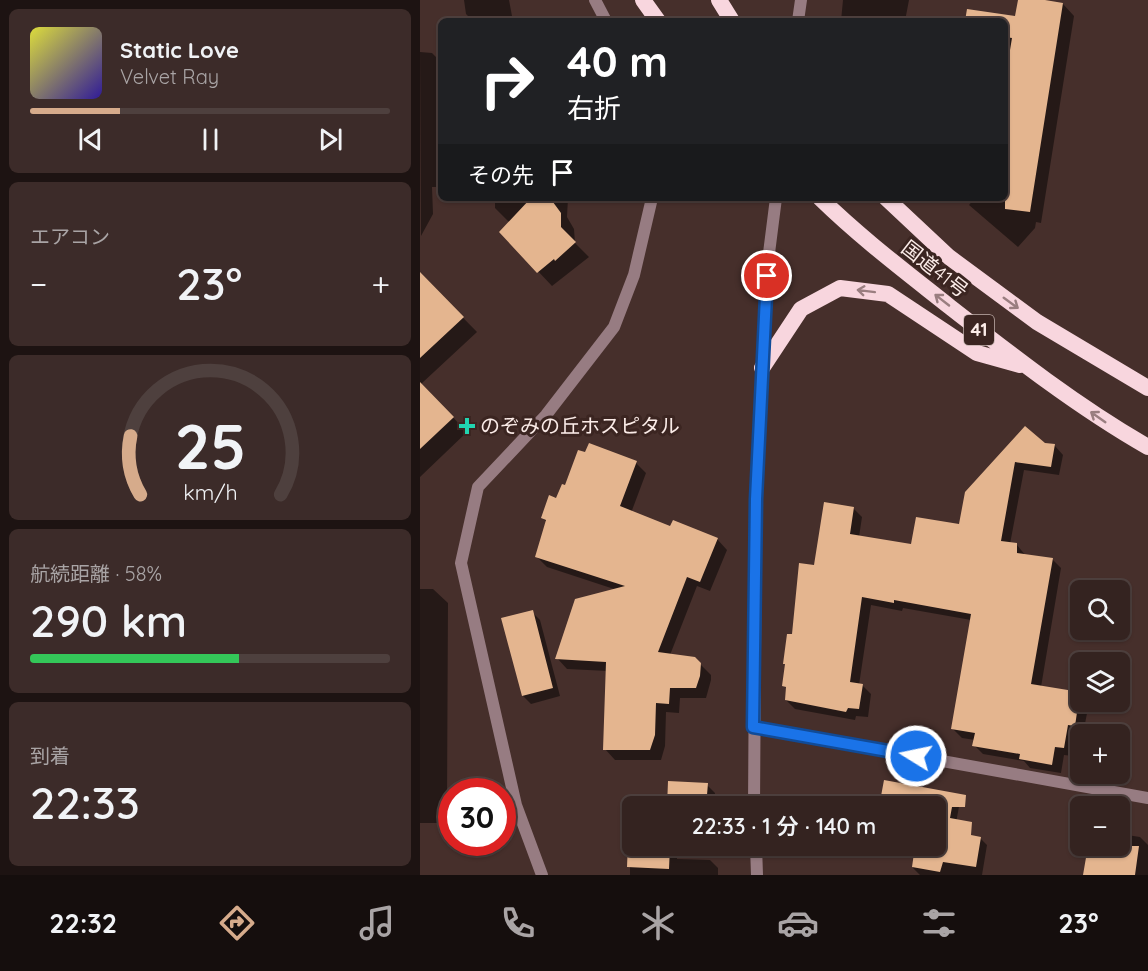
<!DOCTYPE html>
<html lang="ja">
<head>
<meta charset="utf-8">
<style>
  :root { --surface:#342320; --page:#3c2b29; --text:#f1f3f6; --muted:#a9a4a5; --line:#4e403e; --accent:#d6ab8b }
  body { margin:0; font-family:Quicksand,"Noto Sans JP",sans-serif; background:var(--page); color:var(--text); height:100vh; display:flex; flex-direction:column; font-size:22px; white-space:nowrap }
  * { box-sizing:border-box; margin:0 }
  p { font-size:20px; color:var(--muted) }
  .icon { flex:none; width:33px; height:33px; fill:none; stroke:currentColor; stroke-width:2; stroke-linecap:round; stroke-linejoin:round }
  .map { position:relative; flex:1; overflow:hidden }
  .details { display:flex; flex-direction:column; gap:9px; padding:9px; background:#1d1312; width:420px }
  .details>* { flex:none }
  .banner { position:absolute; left:18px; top:18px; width:570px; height:183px; border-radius:9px; box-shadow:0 2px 4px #0004,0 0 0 2px var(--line); background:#202124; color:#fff; overflow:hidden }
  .controls { position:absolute; left:650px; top:580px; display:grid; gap:12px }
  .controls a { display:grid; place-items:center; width:60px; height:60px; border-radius:9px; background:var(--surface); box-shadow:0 2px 4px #0004,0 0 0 2px var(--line); font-size:30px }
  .speed { position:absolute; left:18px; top:778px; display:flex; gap:12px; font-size:30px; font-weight:700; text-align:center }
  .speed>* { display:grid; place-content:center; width:78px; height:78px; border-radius:50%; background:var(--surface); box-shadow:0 2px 4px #0004,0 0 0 2px var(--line); line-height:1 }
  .speed .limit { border:9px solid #d22; background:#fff; color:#111 }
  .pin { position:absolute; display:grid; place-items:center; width:51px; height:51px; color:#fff; margin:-26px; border:3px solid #fff; border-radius:50%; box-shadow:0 2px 6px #0007 }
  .me { position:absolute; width:66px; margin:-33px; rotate:280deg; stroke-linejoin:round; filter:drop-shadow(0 0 4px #0008) }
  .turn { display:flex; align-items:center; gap:21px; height:126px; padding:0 30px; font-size:27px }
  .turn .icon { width:78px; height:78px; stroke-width:2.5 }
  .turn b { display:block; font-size:42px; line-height:51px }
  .then { display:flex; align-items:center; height:57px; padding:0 30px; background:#0003; gap:12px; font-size:22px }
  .big { font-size:45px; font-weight:600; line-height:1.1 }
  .details .tile { flex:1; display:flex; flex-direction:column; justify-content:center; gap:9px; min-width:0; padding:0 21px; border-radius:9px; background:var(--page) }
  .details .dial { align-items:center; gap:0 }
  .dial svg { height:156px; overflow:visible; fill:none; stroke:var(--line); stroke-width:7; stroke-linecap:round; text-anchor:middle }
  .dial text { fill:var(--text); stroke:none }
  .song { display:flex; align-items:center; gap:18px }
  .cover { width:72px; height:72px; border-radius:9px; background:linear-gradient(135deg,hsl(60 70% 55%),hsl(250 70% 35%)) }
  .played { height:6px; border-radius:3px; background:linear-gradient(90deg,var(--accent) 25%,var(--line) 25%) }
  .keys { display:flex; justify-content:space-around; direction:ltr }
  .heat { display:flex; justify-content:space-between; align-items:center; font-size:33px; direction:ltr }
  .charge { height:9px; border-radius:4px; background:linear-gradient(90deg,#34c759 58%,var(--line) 0) }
  .trip { position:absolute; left:202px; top:796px; width:324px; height:60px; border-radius:9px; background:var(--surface); box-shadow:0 2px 4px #0004,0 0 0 2px var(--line); font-weight:600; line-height:60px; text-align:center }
  .dock { display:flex; height:96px; justify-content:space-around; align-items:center; background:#150e0d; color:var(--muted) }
  .dock .icon { width:42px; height:42px }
  .dock .active { color:var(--accent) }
  .dock b { font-size:27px; color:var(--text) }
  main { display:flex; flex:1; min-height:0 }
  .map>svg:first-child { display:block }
</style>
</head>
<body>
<main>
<section class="details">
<div class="tile">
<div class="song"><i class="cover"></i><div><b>Static Love</b><p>Velvet Ray</p></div></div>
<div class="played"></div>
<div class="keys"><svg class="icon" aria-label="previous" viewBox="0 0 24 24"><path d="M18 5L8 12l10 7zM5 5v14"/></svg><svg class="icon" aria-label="pause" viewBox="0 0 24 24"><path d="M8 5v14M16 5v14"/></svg><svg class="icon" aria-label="next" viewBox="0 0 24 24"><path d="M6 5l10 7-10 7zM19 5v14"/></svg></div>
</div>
<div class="tile"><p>エアコン</p>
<div class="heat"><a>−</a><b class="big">23°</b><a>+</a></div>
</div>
<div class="tile dial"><svg viewBox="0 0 100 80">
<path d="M14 69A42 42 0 1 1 86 69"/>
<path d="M14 69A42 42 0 0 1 9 39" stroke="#d6ab8b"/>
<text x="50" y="56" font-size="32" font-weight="700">25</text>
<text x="50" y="72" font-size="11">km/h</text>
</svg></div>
<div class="tile"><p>航続距離 · 58%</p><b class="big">290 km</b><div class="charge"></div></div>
<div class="tile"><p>到着</p><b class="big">22:33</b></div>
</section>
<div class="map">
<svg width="728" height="875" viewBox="0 0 728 875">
  <rect width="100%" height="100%" fill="#462f2b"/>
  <!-- shadow -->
  <path fill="#0007" d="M44 0H89L92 16 53 21 46 14Z
    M423 0H489L485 21H421Z
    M599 0H616L643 4 654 16 621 223 616 222 615 228 598 247 549 205 555 198H585V53L591 17 597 18Z
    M0 52 12 53 21 62V187H12L13 214 1 236Z
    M75 198H148L147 217 154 229 155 243 169 257 132 286 81 232 90 223 75 208Z
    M0 274 57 332 1 384 47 432 0 477Z
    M605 428 624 444 635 446 643 455 639 475 604 470 590 544 597 545 606 556 633 560 641 568 621 687 660 694V702L669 703 663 734 656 733 653 756 644 755 641 773 610 768 604 761 563 754 554 745 555 740 542 738 533 729 551 620 483 608 482 611 451 605 439 685H442L451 694 448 717 436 716 435 720 375 709 366 700 368 689 364 686 373 636 396 566 433 508 442 517 439 537 493 546 540 526Z
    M216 463 226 473 211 513 251 528 297 539 307 550 290 591 277 586 250 655 274 658 291 675V680L286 698H260L259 713 246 712 245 746 241 760H195L185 749 188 671 147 669 137 658 197 590 127 567 117 557 127 522 122 518 145 487Z
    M0 589H13L28 603 27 805H24V823H0Z
    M112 612 120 620 140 696 111 704 103 696Z
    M287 785 295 793 294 807H249Z
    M540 801 534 834 560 838 567 845 562 875H500L493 868 496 846H516V807H460Z
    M210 818H213V846H257V859L290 860 298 868V875H210Z
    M699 822 708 831 707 835 720 837 728 845V875H665L669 846H699Z"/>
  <!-- building -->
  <path fill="#e4b58f" d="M598 0H625L643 3 610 212 585 209V80L592 38 585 37V21H545L547 9 595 16Z
    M111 198H130L141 213V227L156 242 135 261 134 259 117 273 79 232Z
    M0 272 44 317 0 358Z
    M0 382 34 417 0 449Z
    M605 426 625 443 635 444 631 467 595 462 581 541 597 543V553L633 558 611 684 660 692 655 726 648 725 644 748 635 747 632 765 599 759 600 754 552 746 555 733 531 729 551 614 474 600V603L442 597 430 682 443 684 439 709 428 708 426 712 365 700 366 687 362 686 365 664H363L367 634H372L379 563 394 565 404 502 434 507 430 534 491 544 496 517 539 524 545 492Z
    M169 443 217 461 200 506 250 526 253 520 298 538 280 582 267 577 238 652 275 657 281 663 280 676 276 688H250L249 704 236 703 235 735 230 750H183L186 662 135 659 155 599 205 586 115 557 126 520 121 518 129 495 136 498 142 484 145 485 158 450 165 452Z
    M113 610 133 688 102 696 81 618Z
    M464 780 546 795 545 807H532L530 818 552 822 551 835 561 837 556 867 523 862 520 872 492 867 495 846H516V807H459Z
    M248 781 288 783 286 807H247Z
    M209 816H213V846H250L249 869 207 867Z
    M668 846H719L715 875H663Z"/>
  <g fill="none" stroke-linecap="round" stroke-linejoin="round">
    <!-- minor -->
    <path stroke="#977c82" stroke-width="12" d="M175 0 186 21
      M333 727 728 798
      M122 875 96 805 41 563 58 487 126 415 194 327 214 275 232 198"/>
    <!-- tertiary -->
    <path stroke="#977c82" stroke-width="12" d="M378 21 381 0
      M334 807 336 499 349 253 356 198
      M336 846 337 875"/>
    <!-- trunk -->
    <path stroke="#f8d6de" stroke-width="16" d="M223 0 238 21
      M299 0 312 21
      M400 198C441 238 486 272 530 307 594 357 658 407 728 447
      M466 198 529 257 617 322 728 388
      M342 368 381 309 420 288 468 294 557 353 600 365"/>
  </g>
  <!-- one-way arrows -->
  <defs><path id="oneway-shaft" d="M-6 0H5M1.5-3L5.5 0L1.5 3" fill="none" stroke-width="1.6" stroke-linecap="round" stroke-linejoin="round" transform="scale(1.5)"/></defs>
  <g stroke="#9a7e80">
    <use href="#oneway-shaft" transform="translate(446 291) rotate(-173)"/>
    <use href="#oneway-shaft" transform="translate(522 300) rotate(-142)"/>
    <use href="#oneway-shaft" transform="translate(591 303) rotate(36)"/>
    <use href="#oneway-shaft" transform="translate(678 417) rotate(-145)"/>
  </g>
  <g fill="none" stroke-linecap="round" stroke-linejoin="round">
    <!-- route casing -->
    <g stroke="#114b97" stroke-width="15">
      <path id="route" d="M347 276 336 499 333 727 496 756"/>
    </g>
    <!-- route -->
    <use href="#route" stroke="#1a73e8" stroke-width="10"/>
  </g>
  <!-- markers -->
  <path fill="#21d5b0" stroke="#3b2521" stroke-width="2" d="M44 417h6v6h6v6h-6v6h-6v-6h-6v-6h6z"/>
  <g text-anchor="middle" stroke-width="6" stroke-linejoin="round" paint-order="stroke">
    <!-- shield labels -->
    <rect fill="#3b2521" stroke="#c1b0ac" stroke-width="1.5" x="544" y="315" width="30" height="30" rx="4.5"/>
    <g font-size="18" font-weight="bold" fill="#fbece8">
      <text x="559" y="336">41</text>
    </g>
    <!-- street labels -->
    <g font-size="20" fill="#fbece8" stroke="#3b2521">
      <text transform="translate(515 269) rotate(38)" y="7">国道41号</text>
    </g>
    <!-- poi labels -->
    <g font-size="20" fill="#fbece8" stroke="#3b2521" text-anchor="start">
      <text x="60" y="433">のぞみの丘ホスピタル</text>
    </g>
  </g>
</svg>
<div class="controls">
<a><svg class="icon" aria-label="search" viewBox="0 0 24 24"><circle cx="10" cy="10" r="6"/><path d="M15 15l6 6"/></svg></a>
<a><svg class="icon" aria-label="layers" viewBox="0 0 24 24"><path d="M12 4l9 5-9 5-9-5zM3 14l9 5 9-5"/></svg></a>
<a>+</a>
<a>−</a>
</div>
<div class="speed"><div class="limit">30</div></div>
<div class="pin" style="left:347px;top:276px;background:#d93025"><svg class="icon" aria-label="arrive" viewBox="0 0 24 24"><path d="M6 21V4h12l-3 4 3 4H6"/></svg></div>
<svg class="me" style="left:496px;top:756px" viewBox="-20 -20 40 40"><circle r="17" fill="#1a73e8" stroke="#fff" stroke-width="3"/><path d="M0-11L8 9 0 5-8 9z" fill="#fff"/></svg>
<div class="trip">22:33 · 1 分 · 140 m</div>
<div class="banner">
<div class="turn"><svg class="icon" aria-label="right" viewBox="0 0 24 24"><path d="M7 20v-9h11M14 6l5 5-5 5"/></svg><div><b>40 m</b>右折</div></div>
<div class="then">その先<svg class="icon" aria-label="arrive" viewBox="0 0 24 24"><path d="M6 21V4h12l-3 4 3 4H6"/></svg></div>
</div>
</div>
</main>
<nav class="dock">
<b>22:32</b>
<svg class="icon active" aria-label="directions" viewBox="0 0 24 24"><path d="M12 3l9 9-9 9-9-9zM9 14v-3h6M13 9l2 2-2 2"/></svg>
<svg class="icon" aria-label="music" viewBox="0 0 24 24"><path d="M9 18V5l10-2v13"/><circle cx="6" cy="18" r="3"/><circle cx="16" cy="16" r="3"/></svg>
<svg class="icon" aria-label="phone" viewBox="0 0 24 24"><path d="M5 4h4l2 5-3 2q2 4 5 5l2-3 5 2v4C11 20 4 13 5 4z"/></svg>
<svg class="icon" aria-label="climate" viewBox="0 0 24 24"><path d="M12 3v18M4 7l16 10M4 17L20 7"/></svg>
<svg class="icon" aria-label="car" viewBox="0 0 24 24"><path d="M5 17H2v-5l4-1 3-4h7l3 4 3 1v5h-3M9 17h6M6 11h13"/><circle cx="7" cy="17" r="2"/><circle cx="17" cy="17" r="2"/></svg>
<svg class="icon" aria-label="filters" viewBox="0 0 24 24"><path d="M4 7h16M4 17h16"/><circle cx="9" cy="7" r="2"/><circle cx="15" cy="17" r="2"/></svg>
<b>23°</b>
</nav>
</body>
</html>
